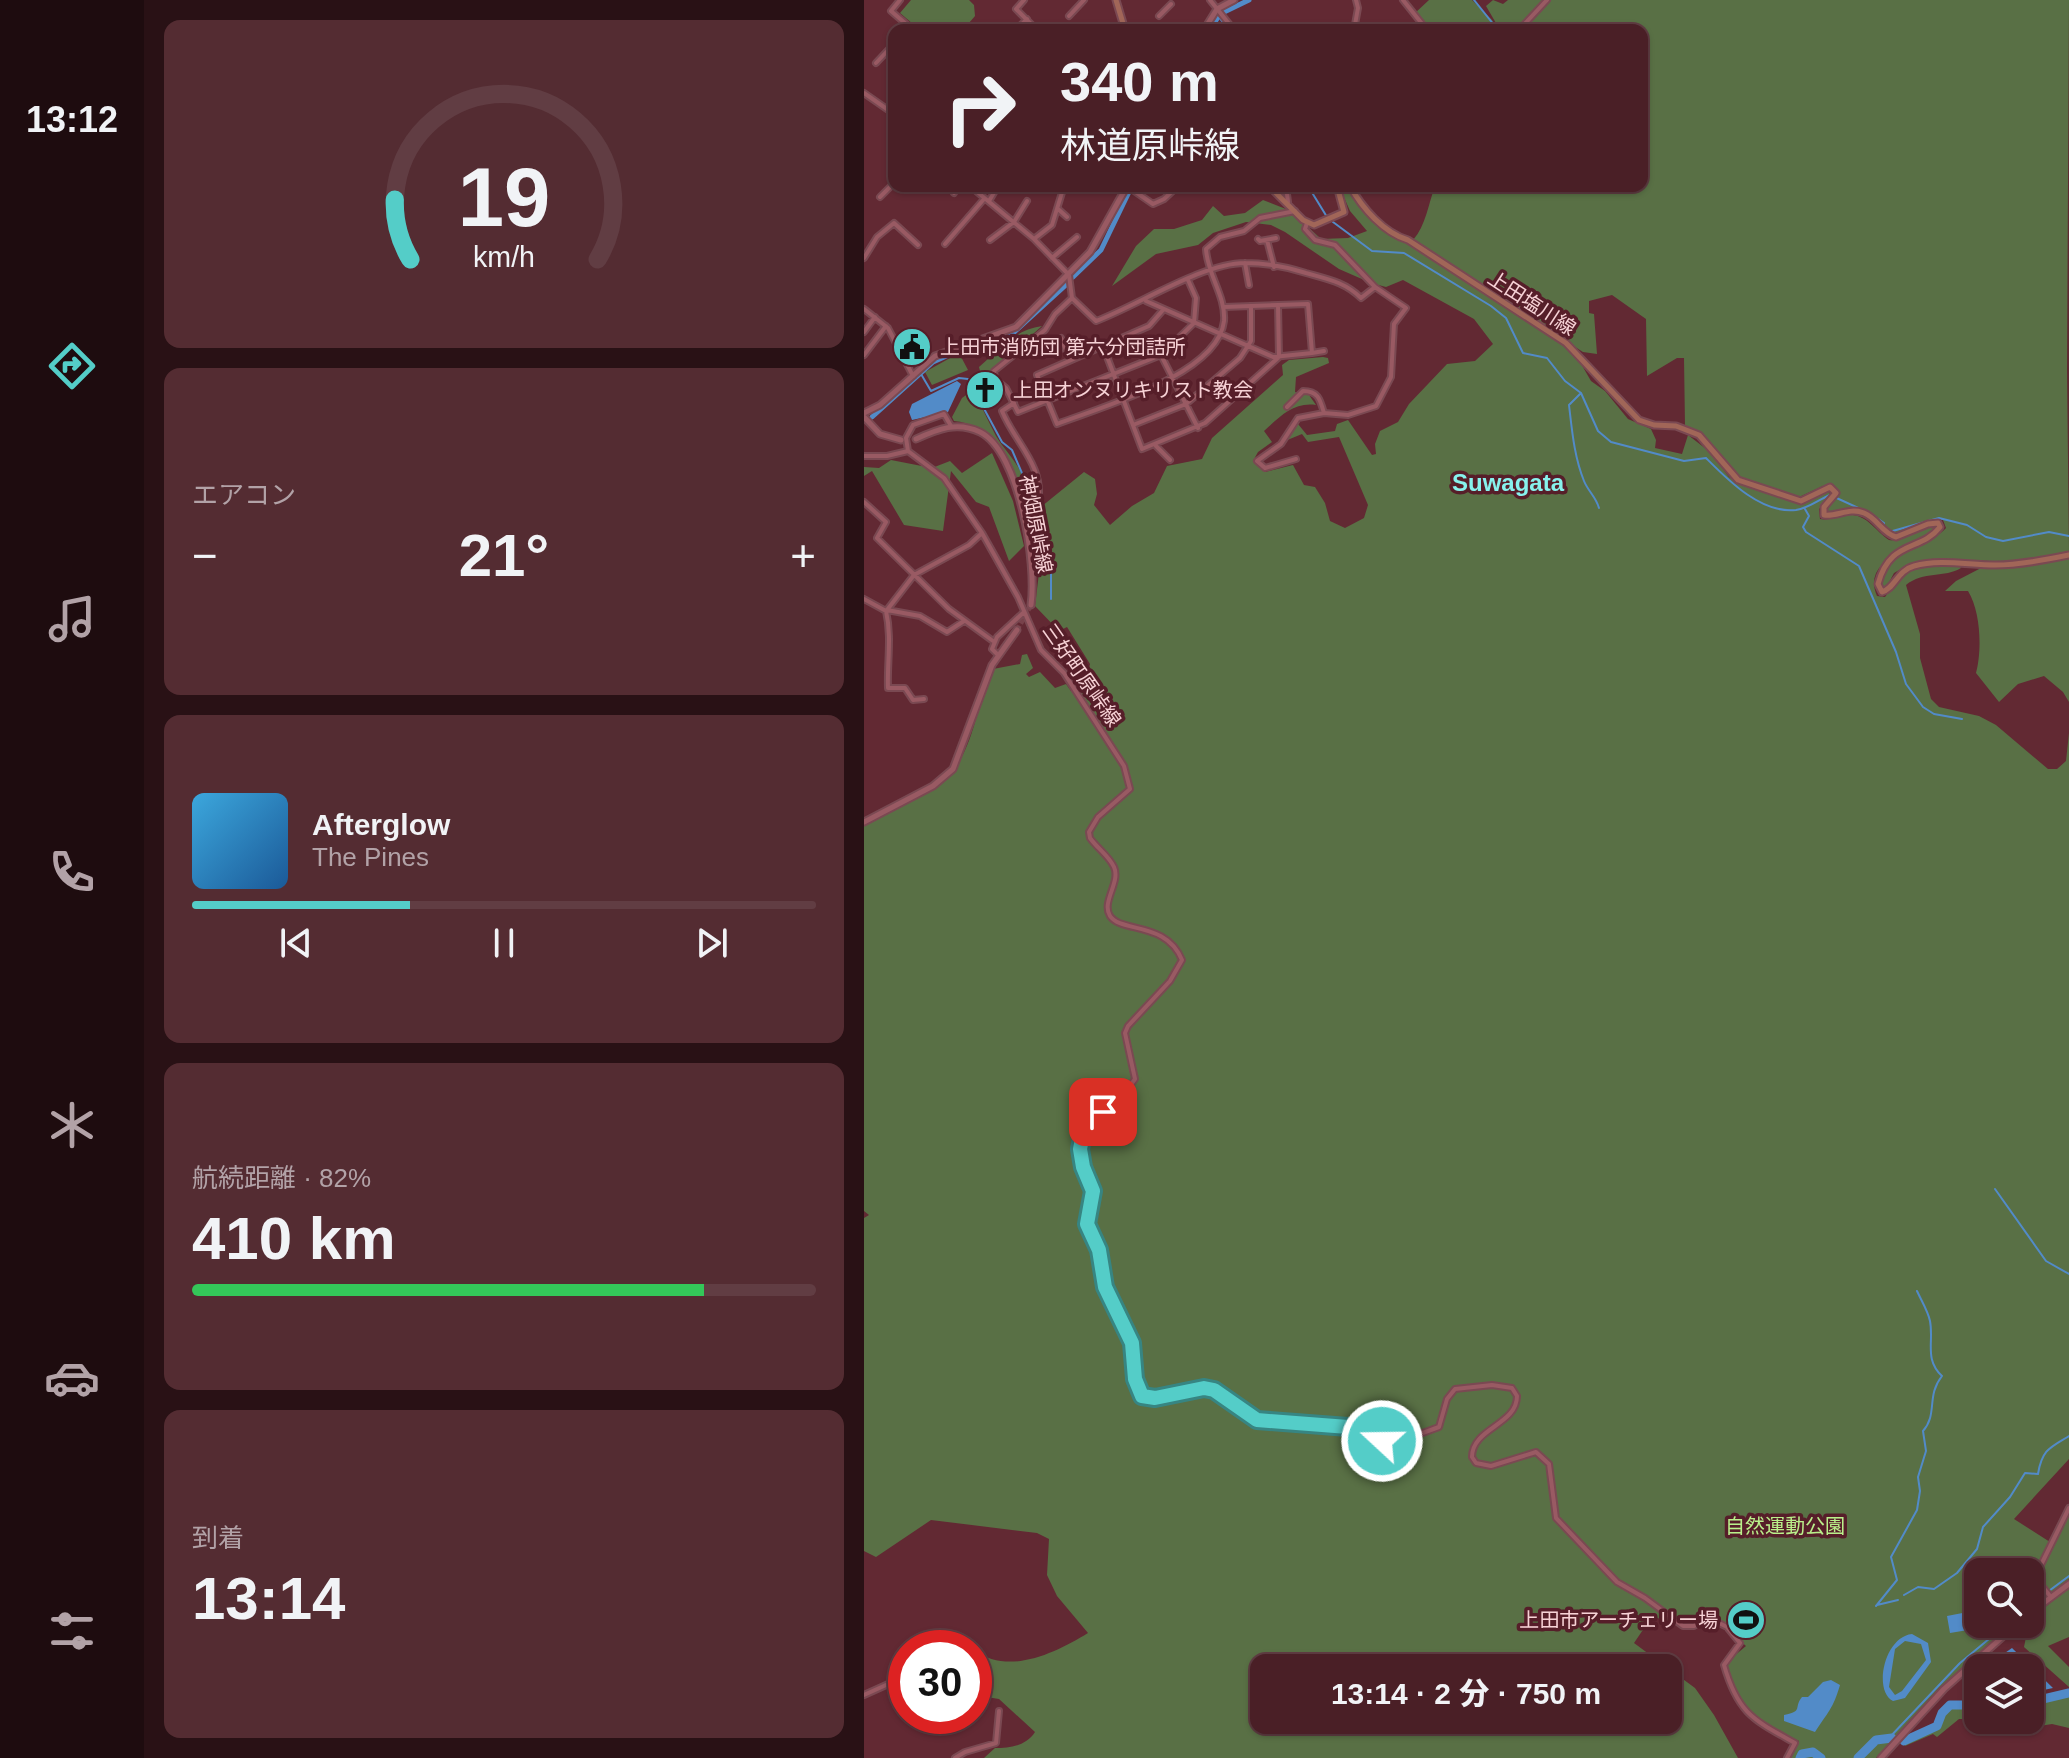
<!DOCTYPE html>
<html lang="ja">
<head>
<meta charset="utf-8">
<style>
  :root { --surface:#4a1f26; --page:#542c32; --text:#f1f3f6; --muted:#b2a2a7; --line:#613d43; --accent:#54cdc8 }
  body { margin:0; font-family:Arial,"Noto Sans JP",sans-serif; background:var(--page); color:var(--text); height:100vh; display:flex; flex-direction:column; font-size:30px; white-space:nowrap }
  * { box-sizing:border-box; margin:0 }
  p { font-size:26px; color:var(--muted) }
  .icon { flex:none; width:44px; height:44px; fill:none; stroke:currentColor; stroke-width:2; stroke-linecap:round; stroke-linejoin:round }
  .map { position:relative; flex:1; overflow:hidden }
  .side { display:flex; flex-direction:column; gap:20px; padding:20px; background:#291115; width:720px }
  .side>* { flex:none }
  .banner { position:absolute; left:24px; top:24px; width:760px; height:168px; border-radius:16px; box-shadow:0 2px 6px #0004,0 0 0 2px var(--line); background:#4a1f26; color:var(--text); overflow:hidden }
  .fabs { position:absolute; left:1100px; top:1558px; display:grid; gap:16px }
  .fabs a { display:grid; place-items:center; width:80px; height:80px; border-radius:16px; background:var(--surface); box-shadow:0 2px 6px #0004,0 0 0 2px var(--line); font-size:40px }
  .speed { position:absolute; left:24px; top:1630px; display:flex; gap:16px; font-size:40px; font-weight:700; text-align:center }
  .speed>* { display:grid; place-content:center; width:104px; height:104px; border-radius:50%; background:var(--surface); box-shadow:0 2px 6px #0004,0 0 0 2px var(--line); line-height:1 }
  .speed .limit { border:12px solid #d22; background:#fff; color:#111 }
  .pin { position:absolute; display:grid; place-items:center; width:68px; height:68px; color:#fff; margin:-34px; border-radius:16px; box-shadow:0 4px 12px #0006 }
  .me { position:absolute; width:88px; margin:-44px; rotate:291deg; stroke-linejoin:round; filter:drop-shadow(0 0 6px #0008) }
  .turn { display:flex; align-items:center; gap:28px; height:168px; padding:0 40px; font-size:36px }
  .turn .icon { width:104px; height:104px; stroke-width:2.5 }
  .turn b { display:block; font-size:56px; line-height:68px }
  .big { font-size:60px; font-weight:800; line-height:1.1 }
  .side .card { flex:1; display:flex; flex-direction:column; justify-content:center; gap:12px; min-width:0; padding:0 28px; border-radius:16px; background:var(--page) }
  .side .dial { align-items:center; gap:0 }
  .dial svg { height:208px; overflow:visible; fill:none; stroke:var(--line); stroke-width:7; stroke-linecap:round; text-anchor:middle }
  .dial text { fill:var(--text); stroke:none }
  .song { display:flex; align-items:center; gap:24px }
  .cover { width:96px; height:96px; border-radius:12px; background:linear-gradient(135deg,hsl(200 70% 55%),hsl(210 70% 35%)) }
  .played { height:8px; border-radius:4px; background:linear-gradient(90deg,var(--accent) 35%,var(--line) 35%) }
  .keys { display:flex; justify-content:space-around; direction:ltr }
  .heat { display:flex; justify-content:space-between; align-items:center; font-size:44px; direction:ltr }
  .charge { height:12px; border-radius:6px; background:linear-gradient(90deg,#34c759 82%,var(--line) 0) }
  .trip { position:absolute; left:386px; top:1654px; width:432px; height:80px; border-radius:16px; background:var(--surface); box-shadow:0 2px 6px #0004,0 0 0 2px var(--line); font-weight:800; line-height:80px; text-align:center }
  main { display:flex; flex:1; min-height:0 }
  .dock { display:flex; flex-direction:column; width:144px; justify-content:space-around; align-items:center; background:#1e0c0f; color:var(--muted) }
  .dock .icon { width:56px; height:56px }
  .dock .selected { color:var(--accent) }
  .dock b { font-size:36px; color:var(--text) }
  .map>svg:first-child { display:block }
</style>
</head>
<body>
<main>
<nav class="dock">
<b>13:12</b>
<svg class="icon selected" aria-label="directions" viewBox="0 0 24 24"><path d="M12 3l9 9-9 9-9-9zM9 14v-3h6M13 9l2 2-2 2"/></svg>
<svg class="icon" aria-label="music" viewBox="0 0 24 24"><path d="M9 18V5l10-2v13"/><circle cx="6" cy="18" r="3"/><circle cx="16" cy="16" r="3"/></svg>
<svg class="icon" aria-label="phone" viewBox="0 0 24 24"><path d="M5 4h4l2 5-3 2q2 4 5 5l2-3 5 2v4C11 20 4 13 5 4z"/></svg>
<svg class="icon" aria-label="climate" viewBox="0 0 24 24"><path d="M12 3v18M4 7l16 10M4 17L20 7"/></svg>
<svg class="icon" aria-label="car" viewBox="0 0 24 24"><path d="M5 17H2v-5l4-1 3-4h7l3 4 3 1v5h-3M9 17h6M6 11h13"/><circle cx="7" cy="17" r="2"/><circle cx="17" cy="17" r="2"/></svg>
<svg class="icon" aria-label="filters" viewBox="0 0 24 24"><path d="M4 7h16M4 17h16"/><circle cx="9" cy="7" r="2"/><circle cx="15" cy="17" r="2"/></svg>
</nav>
<section class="side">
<div class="card dial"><svg viewBox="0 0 100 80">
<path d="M14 69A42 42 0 1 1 86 69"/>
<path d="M14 69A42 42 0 0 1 8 46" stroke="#54cdc8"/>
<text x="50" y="56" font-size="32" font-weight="700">19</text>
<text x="50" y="72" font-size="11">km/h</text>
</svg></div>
<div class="card"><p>エアコン</p>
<div class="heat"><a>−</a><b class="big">21°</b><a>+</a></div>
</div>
<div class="card">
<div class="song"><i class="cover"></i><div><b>Afterglow</b><p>The Pines</p></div></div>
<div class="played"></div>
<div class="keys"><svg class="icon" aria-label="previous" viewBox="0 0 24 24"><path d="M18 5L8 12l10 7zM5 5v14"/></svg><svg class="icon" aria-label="pause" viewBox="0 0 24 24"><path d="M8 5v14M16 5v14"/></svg><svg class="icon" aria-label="next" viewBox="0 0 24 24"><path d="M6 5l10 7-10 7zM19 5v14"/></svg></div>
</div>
<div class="card"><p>航続距離 · 82%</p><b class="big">410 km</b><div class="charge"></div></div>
<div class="card"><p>到着</p><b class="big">13:14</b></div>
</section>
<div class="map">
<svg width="1205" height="1758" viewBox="0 0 1205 1758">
  <rect width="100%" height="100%" fill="#622933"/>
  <!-- green -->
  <path fill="#597045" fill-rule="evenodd" d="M47 0H105L110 5 111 16 99 30H56L36 13Z
    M565 0H608L628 20 633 30H566L550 14Z
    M629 0 639 4 644 0H1205L1203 370 1205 551 1153 562 1073 559 1048 563 1030 573 1022 588H1018C1016 549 1062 550 1082 528L1079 520C1062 517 1052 533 1037 535 1020 537 1015 515 1001 510 988 505 974 511 962 514V510L974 495 968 486H959L933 498 876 478 837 433 821 426 820 358H813L783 376 782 319 748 295 725 301V313L730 314 733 354 719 352 566 255 549 240C562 225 564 205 571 186H778V30H636L622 6Z
    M475 186H483L526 236 543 241 700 345 712 355 727 381 741 391 764 419 787 429 792 440 791 448 818 454 824 435 846 452 865 477 876 484 935 503 965 492 967 496 955 509 956 519C965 521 971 516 981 515 1002 512 1010 530 1025 540 1043 542 1055 526 1073 525L1074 528C1057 545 996 558 1013 596L1021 597C1027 590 1029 581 1036 575 1050 562 1077 565 1095 565L1097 568C1081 578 1059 571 1042 585L1056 634V658L1067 699 1075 707 1115 716 1132 725 1184 769H1193L1202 761 1205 733V1459L1150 1519 1186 1542 1170 1580 1174 1581 1178 1567 1205 1515V1579L1166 1608V1572H1114V1624H1147L1075 1688 1012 1758H927L935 1741C922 1735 907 1730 895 1722 879 1711 862 1680 864 1661L882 1646 844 1612 829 1624 817 1622 807 1626 789 1615 770 1643 831 1688 850 1715 874 1758H120L131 1748C146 1748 162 1746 171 1732L135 1699 110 1695V1650C145 1676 191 1653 224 1633L193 1596 183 1575 185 1539 173 1533 67 1520 12 1557 0 1551V1218L5 1215 0 1211V824C27 810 66 797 87 773 111 745 113 701 129 669L156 664 158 655 163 654 169 668 162 674 165 677 176 672 191 688 202 684 207 691 231 685 224 672 226 664 203 627 195 631 171 606 175 573 172 511 220 472 231 479 233 494 230 505 246 525 268 506 290 493 303 466 338 459 348 438 419 375 418 365 425 360 459 357 464 358 465 363 432 377 431 392 445 395 452 405C429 402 417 416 400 431L408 442 394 452 389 461 401 472 429 465 440 485 451 487 461 503 466 521 481 528 500 518 504 505 475 437 444 442 438 434 421 441 434 424 443 435 471 431 473 424 484 420 508 455 512 454 511 444 516 431 534 422 545 404 583 364 611 361 629 344 610 319 539 280 522 287 507 283 475 269 421 232 407 225 382 222 349 233 334 245 292 254 248 286 272 246 290 229H310L338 220 349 206 360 216 381 213 399 200 427 211 457 239 484 238 503 231 486 211ZM400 1668H804V1720H400Z
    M178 326 126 372 116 371 115 367C136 349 150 330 178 326Z
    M95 353 104 370 68 385 61 372Z
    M109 390C117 405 124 421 132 436 146 459 166 471 160 503 153 466 131 425 90 421L88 417 98 398Z
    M128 453 149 501 160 546 145 561 125 507 112 502 87 471 79 531 40 525 8 471 0 476V467L15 468 27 460 68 468 86 461 98 473Z
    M1205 558V702L1199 692 1180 676 1154 684 1135 702 1112 673C1118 651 1117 612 1104 591H1081L1092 581 1117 568 1153 567Z
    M1205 1588V1637L1184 1646 1205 1667V1687L1160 1647 1162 1637 1155 1629 1166 1624V1619Z
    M1205 1692V1728L1188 1724 1156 1729 1144 1720H1166V1700Z
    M1091 1702 1114 1703V1719H1095L1073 1737 1069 1734 1041 1746 1042 1739 1072 1724 1081 1706Z"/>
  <!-- water -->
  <path fill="#528bc8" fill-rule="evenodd" d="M93 381 97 384 84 412 48 420 45 412 48 404Z
    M1114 1610V1624H1122V1627L1086 1633 1083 1616Z
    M1048 1634 1064 1643 1067 1662 1041 1698 1029 1701C1009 1691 1020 1637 1048 1634ZM1041 1641 1057 1644 1062 1660 1038 1691 1031 1695 1025 1687 1031 1649Z
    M1148 1648 1189 1688 1166 1693V1668H1119Z
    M967 1680 976 1685C969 1709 964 1712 951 1732L920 1721V1715C940 1711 929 1708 938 1697H944L959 1682Z"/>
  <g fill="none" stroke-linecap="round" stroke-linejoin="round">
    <!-- stream -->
    <path stroke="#528bc8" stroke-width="2" d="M610 0 634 30
      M354 16 365 30
      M444 186 463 217
      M469 222 508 251 540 253 627 306 642 318 659 353 683 358 701 381 717 393 734 431 747 442 820 461 842 458C864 480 897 514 932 510 945 508 954 500 966 495L1001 511
      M57 374 67 391 95 378 104 379 138 442 148 450 164 487 161 505 165 527 187 564V599
      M717 393 705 405C708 430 710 456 720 481 724 491 732 497 735 508
      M941 509 945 516 939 527 942 532 995 566 1032 652 1042 684 1059 707 1070 714 1098 719
      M1010 516 1020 523V528
      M1025 532 1075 518 1103 525 1122 537 1139 541 1185 532 1205 536
      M1131 1189 1182 1261 1205 1274
      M1040 1595 1054 1587 1070 1589 1093 1573 1113 1549 1119 1527 1146 1497 1161 1473 1174 1474C1178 1449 1187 1447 1205 1436
      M1013 1605 1034 1600
      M1166 1605 1205 1576
      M1012 1606 1033 1580 1027 1557 1053 1510 1056 1491 1054 1477 1062 1451 1059 1431C1074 1414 1062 1396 1078 1376 1060 1359 1070 1342 1066 1321 1064 1311 1057 1300 1053 1291
      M1025 1738 1096 1663 1143 1624"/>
    <!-- canal -->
    <path stroke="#528bc8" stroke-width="5" d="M346 30 356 14 385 0
      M209 277 237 250 265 192
      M8 417 69 362 89 353 147 335 203 284"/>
    <!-- river -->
    <path stroke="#528bc8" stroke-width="9" d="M1166 1702 1205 1693
      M1040 1741 1073 1726 1078 1713 1086 1705H1114
      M936 1758 938 1754 949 1752 957 1758
      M994 1758 1012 1740 1028 1738"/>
    <!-- tertiary-tunnel -->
    <path stroke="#78424b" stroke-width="5" stroke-dasharray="5 2.5" stroke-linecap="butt" d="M153 630 167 605"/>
    <!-- minor casing -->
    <g stroke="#7a4952" stroke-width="8">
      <path id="minor" d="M36 0 27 11 49 30
        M160 0 152 9 173 30
        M346 0 370 30
        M539 0 563 30
        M205 16 220 0
        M295 16 307 4
        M152 30 163 19
        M490 30 494 8 492 0
        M655 30 683 0
        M12 63 29 45
        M0 93 30 114
        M106 186 170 239 205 275 208 298 232 321C273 306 338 263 381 263 400 263 423 267 442 273 463 279 481 282 497 298L511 287
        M263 186 289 204 300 199 314 186
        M422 186 424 202
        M90 193 94 186
        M16 197 30 183
        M125 201 134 186
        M194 209 203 217
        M170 239 188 225 200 186
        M394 239 396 241 412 238
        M126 240 150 222 163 201
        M403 240 410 267
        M81 244 120 199
        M0 258 13 237 30 223 54 245
        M188 258 213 237
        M381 263 385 285
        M208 298 191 314 181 330 130 371 131 379 142 388 154 412 297 355 330 323 332 298 324 280
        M282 301 409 357 448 353 444 304 360 307
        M0 309 24 328 49 376
        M299 310 285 326 173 375 193 424C237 407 354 375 360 321 362 296 343 274 342 249L356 237 380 231 396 218 431 211
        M0 332 11 317
        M197 338 206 360
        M239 346 278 449 341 423 415 357 414 305
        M448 353 460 351
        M0 355 22 326
        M297 355 334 428
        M150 403 138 411C151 443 181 466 174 503
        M423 407 439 391C454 391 456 399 460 413
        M269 425 322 404 376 358 387 341V306
        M87 426 80 414 49 425 42 438 44 451 80 478 118 533 154 597 177 650 200 673 260 766 266 789 234 817 225 832 226 838C233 848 245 856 250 867 257 882 237 902 246 916 257 933 302 921 318 960L306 981 264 1026 261 1033 271 1079 255 1101 231 1121 218 1139 216 1157 229 1191 224 1213 226 1233 235 1250 241 1287 268 1343 271 1379 278 1396 291 1398 340 1388 350 1390 393 1420 484 1427 518 1441 534 1442 575 1427 583 1399 591 1389 628 1385 648 1388 653 1396C653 1425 608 1428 608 1457L612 1463 627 1466 672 1452 685 1464 692 1518 753 1582 781 1598 819 1626H830L843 1617 863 1627 876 1643 860 1665C874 1714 890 1720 931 1743L923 1758
        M292 446 306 460
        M0 456H23L44 451
        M432 459 401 468 393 461 417 444 434 418 460 413 484 415 512 406 527 377 530 324 542 308 511 287 471 245 451 240 441 229 443 223
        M0 502 22 522 13 538 85 609 129 641
        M0 599 22 611C28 637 23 662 24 688H41L49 700 60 699
        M23 610 50 575 105 545 118 533
        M23 610 56 616 83 632 100 621
        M134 655 128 649 133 637 160 612
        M1186 1596 1174 1581V1571L1205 1508
        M0 1695 42 1676
        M91 1758 101 1752 132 1743 135 1711"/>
    </g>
    <!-- tertiary casing -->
    <g stroke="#7a4952" stroke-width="9">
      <path id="tertiary" d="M340 30 353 9 370 0
        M0 413 16 405 71 356 152 327 226 252 263 186
        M0 417 16 434 37 440
        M52 439C74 429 93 421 116 432 156 452 173 565 167 605
        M0 822 69 786 89 769 128 665 153 630
        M1166 1613 1205 1584
        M1017 1758 1080 1689 1153 1624"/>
    </g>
    <!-- secondary casing -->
    <g stroke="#7a4952" stroke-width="9">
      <path id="secondary" d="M252 0 261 30
        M405 186 439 220 450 225 480 212 473 186
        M486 186C498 208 520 233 544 240L702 343 775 420 790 425 812 426 835 435 874 480 937 501 966 487 972 493 960 507V515C973 517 985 507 1000 513 1013 518 1018 533 1032 537L1064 524 1074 523 1076 527C1057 552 1026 539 1014 584L1018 592C1030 589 1034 570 1050 566 1076 559 1104 565 1131 565 1156 565 1181 560 1205 555"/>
    </g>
    <!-- minor -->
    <use href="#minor" stroke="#995a63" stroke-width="4"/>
    <!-- tertiary -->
    <use href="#tertiary" stroke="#995a63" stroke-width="5"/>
    <!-- secondary -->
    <use href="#secondary" stroke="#a16658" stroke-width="5"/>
  </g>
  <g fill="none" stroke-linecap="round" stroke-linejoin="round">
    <!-- route casing -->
    <g stroke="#378582" stroke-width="20">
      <path id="route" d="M239 1112 218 1139 216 1149 219 1167 229 1191 223 1224 235 1250 241 1287 268 1343 271 1379 278 1396 291 1398 340 1388 350 1390 393 1420 484 1427 495 1429 518 1441"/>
    </g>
    <!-- route -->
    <use href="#route" stroke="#54cdc8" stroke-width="14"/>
  </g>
  <!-- icons -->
  <defs>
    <g id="civic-disc" transform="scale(2)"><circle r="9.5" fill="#54cdc8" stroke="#561e29"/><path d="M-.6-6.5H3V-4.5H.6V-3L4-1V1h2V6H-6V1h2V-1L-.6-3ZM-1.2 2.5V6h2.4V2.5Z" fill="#111"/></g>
    <g id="church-disc" transform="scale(2)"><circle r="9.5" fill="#54cdc8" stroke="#561e29"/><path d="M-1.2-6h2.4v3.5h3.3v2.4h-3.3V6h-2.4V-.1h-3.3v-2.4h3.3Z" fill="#111"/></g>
    <g id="stadium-disc" transform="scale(2)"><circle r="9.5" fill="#54cdc8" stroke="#561e29"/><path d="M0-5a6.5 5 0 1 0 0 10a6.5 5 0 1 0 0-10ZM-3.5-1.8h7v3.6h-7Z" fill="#111"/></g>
  </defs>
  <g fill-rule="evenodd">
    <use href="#civic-disc" x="48" y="347"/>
    <use href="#church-disc" x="121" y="390"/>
    <use href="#stadium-disc" x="882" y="1620"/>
  </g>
  <g text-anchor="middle" stroke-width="7" stroke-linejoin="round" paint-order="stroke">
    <!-- street labels -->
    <g font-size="20" fill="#f7d2d6" stroke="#561e29">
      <text transform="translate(668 303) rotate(33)" y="7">上田塩川線</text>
      <text transform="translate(172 524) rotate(79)" y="7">神畑原峠線</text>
      <text transform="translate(218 675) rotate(55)" y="7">三好町原峠線</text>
    </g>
    <!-- poi labels -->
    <g font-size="20" fill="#f7d2d6" stroke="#561e29" text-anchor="start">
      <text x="76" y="354">上田市消防団 第六分団詰所</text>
      <text x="149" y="397">上田オンヌリキリスト教会</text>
      <text x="854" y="1627" text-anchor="end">上田市アーチェリー場</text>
    </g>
    <!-- park labels -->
    <g font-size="20" fill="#baf08b" stroke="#561e29">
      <text x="921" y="1533">自然運動公園</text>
    </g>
    <!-- quarter labels -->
    <g font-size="24" font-weight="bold" fill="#87f2ed" stroke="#561e29">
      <text x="644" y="491">Suwagata</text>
    </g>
  </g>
</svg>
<div class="fabs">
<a><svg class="icon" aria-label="search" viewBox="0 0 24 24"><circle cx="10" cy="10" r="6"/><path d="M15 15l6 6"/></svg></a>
<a><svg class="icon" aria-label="layers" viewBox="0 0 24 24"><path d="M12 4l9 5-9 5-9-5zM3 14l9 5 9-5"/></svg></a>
</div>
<div class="speed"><div class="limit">30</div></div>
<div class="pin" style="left:239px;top:1112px;background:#d93025"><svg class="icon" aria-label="arrive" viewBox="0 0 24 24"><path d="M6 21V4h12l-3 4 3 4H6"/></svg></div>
<svg class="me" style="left:518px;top:1441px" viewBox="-20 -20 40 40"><circle r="17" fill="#54cdc8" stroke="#fff" stroke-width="3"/><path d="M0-11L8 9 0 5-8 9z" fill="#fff"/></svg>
<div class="trip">13:14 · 2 分 · 750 m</div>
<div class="banner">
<div class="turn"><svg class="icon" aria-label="right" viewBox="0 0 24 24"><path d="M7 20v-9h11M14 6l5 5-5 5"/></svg><div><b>340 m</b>林道原峠線</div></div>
</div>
</div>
</main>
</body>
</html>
